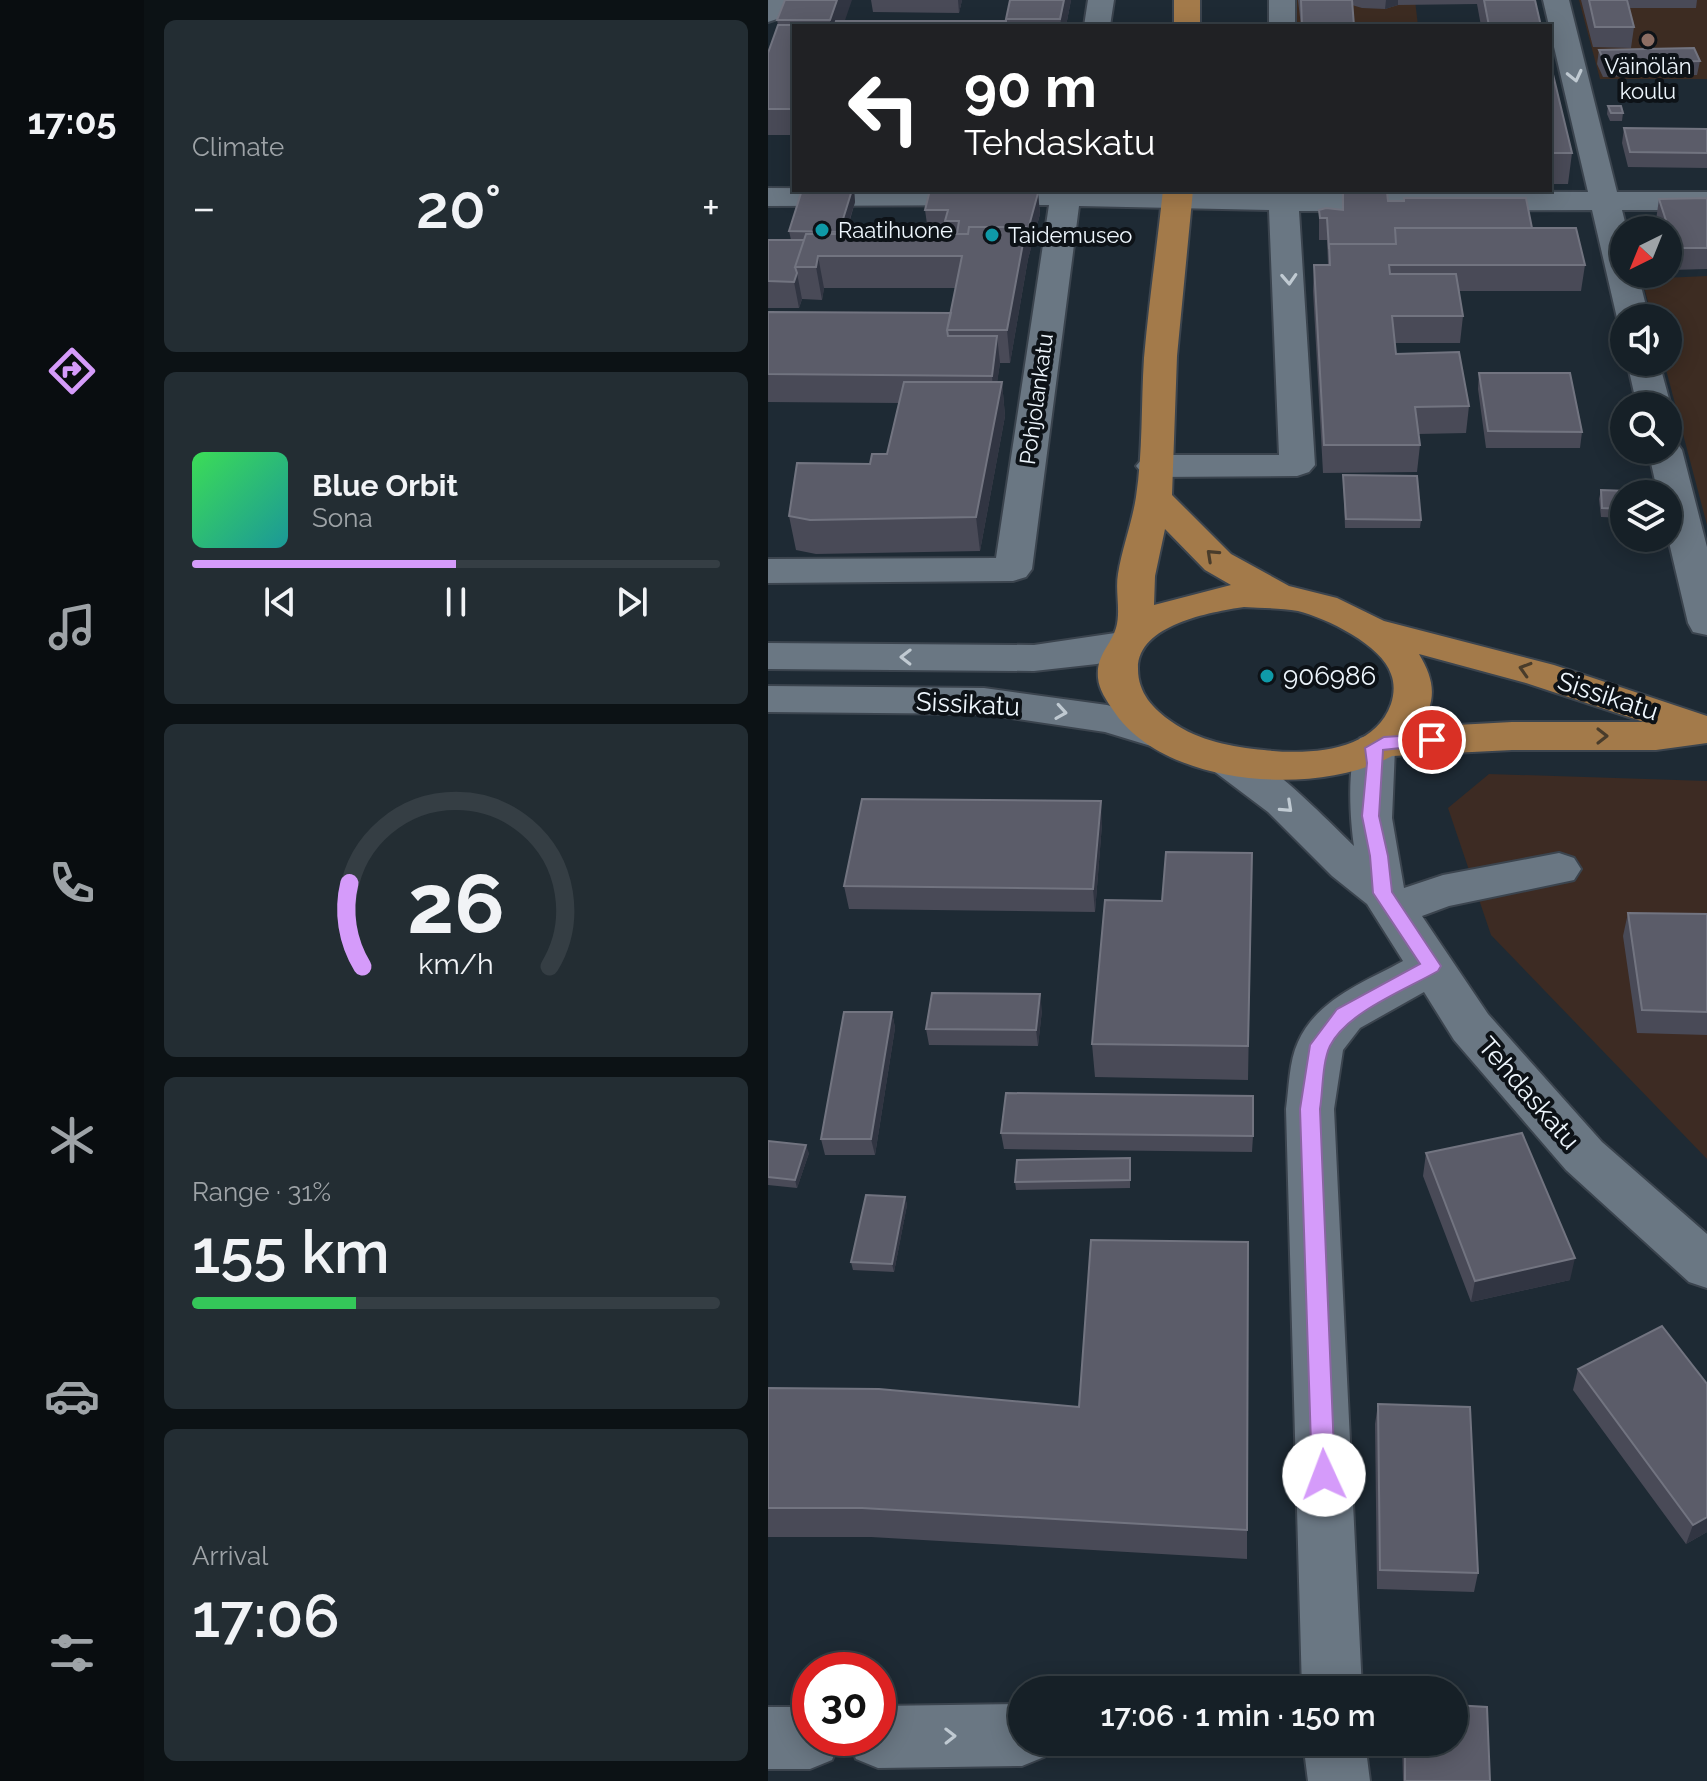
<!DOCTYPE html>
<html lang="en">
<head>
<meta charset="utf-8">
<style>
  :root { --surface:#162027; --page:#232d33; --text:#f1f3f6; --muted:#9ea3a7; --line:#353e44; --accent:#d59bfa }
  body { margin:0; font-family:Raleway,sans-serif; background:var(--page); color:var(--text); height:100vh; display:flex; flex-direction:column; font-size:30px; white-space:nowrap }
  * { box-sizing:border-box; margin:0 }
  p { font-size:26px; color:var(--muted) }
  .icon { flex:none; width:44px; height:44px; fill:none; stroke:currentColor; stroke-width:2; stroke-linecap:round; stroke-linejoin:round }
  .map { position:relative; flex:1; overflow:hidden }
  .drawer { display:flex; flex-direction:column; gap:20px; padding:20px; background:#0c1215; width:624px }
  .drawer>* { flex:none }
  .top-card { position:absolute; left:24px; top:24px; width:760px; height:168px; border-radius:0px; box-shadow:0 4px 20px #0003,0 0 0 2px var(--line); background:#202124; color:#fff; overflow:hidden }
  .needle { width:52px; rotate:223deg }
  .buttons { position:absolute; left:842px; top:216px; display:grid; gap:16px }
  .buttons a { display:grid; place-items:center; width:72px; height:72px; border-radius:50%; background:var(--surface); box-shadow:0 4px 20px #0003,0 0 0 2px var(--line); font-size:40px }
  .speed { position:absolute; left:24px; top:1652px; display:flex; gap:16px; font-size:40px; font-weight:700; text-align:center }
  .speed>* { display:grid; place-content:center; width:104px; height:104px; border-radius:50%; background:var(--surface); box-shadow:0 4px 20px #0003,0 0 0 2px var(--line); line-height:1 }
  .speed .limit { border:12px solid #d22; background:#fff; color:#111 }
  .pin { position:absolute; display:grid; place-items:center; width:68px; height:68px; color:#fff; margin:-34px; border:4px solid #fff; border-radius:50%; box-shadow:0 2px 8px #0007 }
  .me { position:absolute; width:88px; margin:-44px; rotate:358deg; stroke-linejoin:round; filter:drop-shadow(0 0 6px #0008) }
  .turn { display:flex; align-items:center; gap:28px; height:168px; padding:0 40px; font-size:36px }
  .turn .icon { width:104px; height:104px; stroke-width:2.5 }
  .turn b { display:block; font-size:56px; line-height:68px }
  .big { font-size:60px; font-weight:600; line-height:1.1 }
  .drawer .card { flex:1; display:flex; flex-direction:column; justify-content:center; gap:12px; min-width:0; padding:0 28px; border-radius:12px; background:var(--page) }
  .drawer .dial { align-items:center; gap:0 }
  .dial svg { height:208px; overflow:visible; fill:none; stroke:var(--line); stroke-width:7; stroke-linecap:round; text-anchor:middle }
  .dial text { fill:var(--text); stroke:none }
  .song { display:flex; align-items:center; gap:24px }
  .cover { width:96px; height:96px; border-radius:12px; background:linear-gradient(135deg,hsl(130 70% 55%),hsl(180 70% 35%)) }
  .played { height:8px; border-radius:4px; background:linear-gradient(90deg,var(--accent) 50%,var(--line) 50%) }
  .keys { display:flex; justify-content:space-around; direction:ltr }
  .heat { display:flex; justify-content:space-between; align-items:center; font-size:44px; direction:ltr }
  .charge { height:12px; border-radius:6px; background:linear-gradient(90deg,#34c759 31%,var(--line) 0) }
  .trip { position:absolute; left:240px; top:1676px; width:460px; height:80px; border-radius:40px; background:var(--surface); box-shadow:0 4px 20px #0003,0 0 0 2px var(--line); font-weight:600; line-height:80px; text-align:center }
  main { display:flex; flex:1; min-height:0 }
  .tabs { display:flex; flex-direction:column; width:144px; justify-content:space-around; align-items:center; background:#090d10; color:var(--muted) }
  .tabs .icon { width:56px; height:56px }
  .tabs .current { color:var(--accent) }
  .tabs b { font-size:36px; color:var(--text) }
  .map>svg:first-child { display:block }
</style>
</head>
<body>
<main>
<nav class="tabs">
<b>17:05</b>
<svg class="icon current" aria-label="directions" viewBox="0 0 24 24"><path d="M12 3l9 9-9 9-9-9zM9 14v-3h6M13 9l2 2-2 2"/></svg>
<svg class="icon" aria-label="music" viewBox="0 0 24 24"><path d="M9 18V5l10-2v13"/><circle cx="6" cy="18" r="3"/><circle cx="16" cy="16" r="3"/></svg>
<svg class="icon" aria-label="phone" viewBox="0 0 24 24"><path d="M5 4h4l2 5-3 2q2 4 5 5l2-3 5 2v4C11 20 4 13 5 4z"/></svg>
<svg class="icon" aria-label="climate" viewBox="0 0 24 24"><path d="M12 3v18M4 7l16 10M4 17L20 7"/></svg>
<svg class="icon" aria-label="car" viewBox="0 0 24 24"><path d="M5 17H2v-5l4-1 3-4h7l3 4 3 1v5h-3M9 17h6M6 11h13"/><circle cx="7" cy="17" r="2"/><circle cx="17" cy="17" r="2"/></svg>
<svg class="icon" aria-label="filters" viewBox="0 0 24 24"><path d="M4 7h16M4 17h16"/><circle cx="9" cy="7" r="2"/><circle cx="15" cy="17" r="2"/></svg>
</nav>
<section class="drawer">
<div class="card"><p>Climate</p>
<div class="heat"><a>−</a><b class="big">20°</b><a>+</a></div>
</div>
<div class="card">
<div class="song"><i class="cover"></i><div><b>Blue Orbit</b><p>Sona</p></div></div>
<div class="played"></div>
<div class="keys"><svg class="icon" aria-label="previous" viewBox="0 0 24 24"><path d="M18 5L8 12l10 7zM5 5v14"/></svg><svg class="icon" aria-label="pause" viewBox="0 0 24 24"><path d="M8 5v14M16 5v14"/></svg><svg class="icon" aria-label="next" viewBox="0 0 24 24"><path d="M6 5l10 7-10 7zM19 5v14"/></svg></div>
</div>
<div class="card dial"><svg viewBox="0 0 100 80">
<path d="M14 69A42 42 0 1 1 86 69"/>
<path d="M14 69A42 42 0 0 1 9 37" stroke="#d59bfa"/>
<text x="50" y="56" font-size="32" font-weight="700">26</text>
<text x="50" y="72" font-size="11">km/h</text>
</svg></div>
<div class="card"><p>Range · 31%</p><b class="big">155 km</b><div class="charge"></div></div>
<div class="card"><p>Arrival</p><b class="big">17:06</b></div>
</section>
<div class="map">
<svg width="939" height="1781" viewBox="0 0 939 1781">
  <rect width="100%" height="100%" fill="#1e2a34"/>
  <!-- commercial -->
  <path fill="#3d2b23" d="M721 774 939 781V1159L723 935 680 808Z"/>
  <!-- education -->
  <path fill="#3d2c22" d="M527 0H647L650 26H528Z
    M811 0H939V79H832Z
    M939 276V525L896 362H900V318H884L874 279Z"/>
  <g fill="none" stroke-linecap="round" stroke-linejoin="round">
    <!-- minor casing -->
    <g stroke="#3b444e" stroke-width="4">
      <path id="minor" d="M0 0H17L9 19 0 22Z
        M320 0H346L342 26H316Z
        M501 0H527V26H501Z
        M775 0H801L849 192H939V210H854L859 230H856V274H870L881 318H856V325L849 318 824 210 531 211 547 465 541 472 529 476 386 477 374 473 368 466 374 459 386 455H511L501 210 311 206 264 569 258 577 245 581 0 583V559L228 558 281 205 0 206V188L820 192Z
        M859 362H891L903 406 900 410V406H869Z
        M900 440 909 443 914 450 939 547V635L925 632 920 623 900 538V494H890L880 450H900Z
        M354 632 368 636 373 645 368 654 329 664 266 671 0 669V643L266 645Z
        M0 686 216 688 339 705 410 726 416 736 410 746 396 750 337 732 216 714 0 712Z
        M606 734 620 738 627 748 624 818 636 888 675 875 791 853 806 858 813 869 806 880 681 906 654 916 720 1014 834 1142 939 1234V1288L921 1282 798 1170 686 1040 656 992 592 1028 575 1050 566 1109 594 1690H534L518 1109C521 1088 521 1061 530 1042 549 999 597 982 635 961L599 904 564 876 500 812 443 769 437 759 443 749C450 747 455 745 462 746 493 751 561 822 586 846 582 820 578 760 592 738Z
        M254 1704V1742H282L276 1757 254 1766 110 1768 88 1759 80 1738H110V1706Z
        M0 1707H42V1738H73L64 1760 42 1769H0Z
        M535 1742H597L602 1781H540Z"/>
    </g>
    <!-- major casing -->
    <g stroke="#3b444e" stroke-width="4">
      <path id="major" d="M406 0H432V26H406Z
        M395 190H425L409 356 404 495 463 554 521 586 569 598 616 621 786 665 939 716V743L888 750H744L624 756C549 797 395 787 345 710 339 701 331 690 330 678 328 655 342 647 348 628 353 612 347 591 350 574 354 548 364 523 368 497 375 452 373 404 376 358 381 302 389 246 395 190ZM397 529 437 570 463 585 386 605 387 576ZM476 607C494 608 513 608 530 611 558 618 614 645 623 674 627 684 626 695 623 704 606 753 539 755 496 750 464 747 431 741 404 722 385 709 370 693 370 669 369 625 442 612 476 607ZM651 654 758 683 876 722H744L652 727C669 700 667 681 651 654Z"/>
    </g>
    <!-- minor -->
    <use href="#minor" fill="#6a7783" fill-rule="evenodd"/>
    <!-- major -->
    <use href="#major" fill="#a37a4a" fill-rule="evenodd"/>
  </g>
  <!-- wall -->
  <path fill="#494a57" d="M17 0 76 21H238V19L303 0 298 26H26V135H0V53L10 25 9 20Z
    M103 0H194L191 13 105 12Z
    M530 0H767L773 26H713L709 4 630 5 617 9 594 8 584 5 586 26H533Z
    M813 0H929L928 8H861L866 27 863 48 825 47Z
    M831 50 932 61 929 75 835 77 829 64Z
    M782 62 804 153 800 184H782Z
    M840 106 855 113 854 121H842L839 114Z
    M856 128 939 129V168L860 167 854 143Z
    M34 190H86L87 202 78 234H179L178 231H160L157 210 270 193 272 214 260 259 242 363H232L229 382H234L237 416 212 551 48 554 28 550 21 516 102 464 119 454 131 403 0 402V312L183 313 188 288H56L54 300 34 299 31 308H0V240H23L21 231Z
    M575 192 764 228 817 265 813 291H691L695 316 692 343H627L628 354 701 406 698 433 650 434 652 445 649 472 555 473 545 291 546 265H560L559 240H551V210H574Z
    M939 198V269L903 270 900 259V230H891L888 220 891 199Z
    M711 373 814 432 812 448H718L710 389Z
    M575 475 653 520 652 528H577Z
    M833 490 856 494V518L833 517 831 499Z
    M334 824 327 912 81 909 76 886Z
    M484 853 480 1080 327 1077 324 1044 394 901Z
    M860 913 939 914V1035L869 1033 855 936Z
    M274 1010 270 1046 161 1045 158 1029Z
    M124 1012 127 1028 107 1155H57L53 1139Z
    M233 1133 485 1136 484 1152 236 1149Z
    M0 1141 41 1153 29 1188 0 1185Z
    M658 1153 802 1280 703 1302 655 1176Z
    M362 1158V1188L248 1190 247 1182Z
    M137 1197 139 1205 126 1272 85 1270 83 1262Z
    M810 1369 939 1384V1532L918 1544 805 1390Z
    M0 1388 311 1407 479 1530V1559L103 1537H0Z
    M610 1404 710 1573 706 1592 609 1589 607 1424Z
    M634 1742H686L722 1781H635Z"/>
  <!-- shaded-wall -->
  <path fill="#313542" d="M69 0H84L75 26H62V20Z
    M190 0H194L191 13Z
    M296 0H303L298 26H292Z
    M618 0H630V5L617 9Z
    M84 190H86L87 202 73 247 71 232Z
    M270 193 272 214 260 259 242 363 239 330 258 227Z
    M50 256 56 288 54 300 48 267Z
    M29 273 34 299 31 308 26 282Z
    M229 336 232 363 226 404 224 376Z
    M234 382 237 416 212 551 208 517Z
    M333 801 334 824 327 912 325 889Z
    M272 994 274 1010 270 1046 268 1030Z
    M124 1012 127 1028 107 1155 103 1139Z
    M38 1145 41 1153 29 1188 27 1180Z
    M137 1197 139 1205 126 1272 124 1264Z
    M807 1258 802 1280 703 1302 707 1281Z
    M939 1517V1532L918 1544 925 1525Z"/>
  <!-- building -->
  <path fill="#5b5c69" stroke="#727480" stroke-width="2" d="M17 0H69L62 20H9Z
    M242 0H296L292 19H238Z
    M533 0H584L586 26H534Z
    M716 0H767L773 26H721Z
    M821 0H859L866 27H827Z
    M68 21H238V25H67Z
    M10 25H293L292 26H26V109H0V53Z
    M926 48 932 61 837 63 831 50Z
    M782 62 804 153H782Z
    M840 106H853L855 113H843Z
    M856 128 939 129V153L862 152Z
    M34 190H84L71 232 21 231Z
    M162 190H195L270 193 258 237V227H201L200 234H189L191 221H177L180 210H157Z
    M575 192H619L620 201H636V198H758L764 228H627L628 244H561V249L559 218H552L551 210 558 208 575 210Z
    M939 198V248H907L891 199Z
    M201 227H258L239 330H179L194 256H50L48 267H27L38 234H200Z
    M627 228H808L817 265H621L622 274H688L695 316H624L628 354 691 352 701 406 647 407 652 445H556L546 265H562L561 244H628Z
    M0 240H36L27 267 29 273 26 282 0 281Z
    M0 312 183 313 179 330 180 336H229L224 376 0 374Z
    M711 373H802L814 432 720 431Z
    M136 382H234L208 517 42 520 21 516 29 463 102 464 104 454H119Z
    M575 475 649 476 653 520 578 519Z
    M833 490 859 491V494H856V509L834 508Z
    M94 799 333 801 325 889 76 886Z
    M398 852 484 853 480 1046 324 1044 337 900 394 901Z
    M860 913 939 914V1012L874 1010Z
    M164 993 272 994 268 1030 158 1029Z
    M76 1012H124L103 1139H53Z
    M238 1093 485 1096V1136L233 1133Z
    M754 1133 807 1258 707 1281 658 1153Z
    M0 1141 38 1145 27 1180 0 1177Z
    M362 1158V1180L247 1182 249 1160Z
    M98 1195 137 1197 124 1264 83 1262Z
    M323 1240 480 1242 479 1530 94 1508H0V1388L111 1389 311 1407Z
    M894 1326 939 1384V1517L925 1525 810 1369Z
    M610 1404 702 1407 710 1573 612 1570Z
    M686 1705 719 1707 722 1781H637V1742H686Z"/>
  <!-- one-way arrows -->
  <defs><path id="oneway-chevron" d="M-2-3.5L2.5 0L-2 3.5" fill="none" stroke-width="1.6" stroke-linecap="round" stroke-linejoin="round" transform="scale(2)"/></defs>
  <g stroke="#c0cad2">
    <use href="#oneway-chevron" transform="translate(807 76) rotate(77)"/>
    <use href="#oneway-chevron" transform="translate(521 279) rotate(87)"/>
    <use href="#oneway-chevron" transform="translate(138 657) rotate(-179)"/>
    <use href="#oneway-chevron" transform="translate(293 712) rotate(9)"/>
    <use href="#oneway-chevron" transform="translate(519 807) rotate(43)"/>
    <use href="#oneway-chevron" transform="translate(182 1736) rotate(-1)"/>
  </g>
  <g stroke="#493c2b">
    <use href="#oneway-chevron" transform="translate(444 555) rotate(-137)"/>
    <use href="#oneway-chevron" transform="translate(757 669) rotate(-163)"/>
    <use href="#oneway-chevron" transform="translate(834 736)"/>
  </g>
  <!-- route -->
  <path fill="#d59bfa" stroke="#8a65a2" stroke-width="2" d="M664 734 673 740 670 744 615 750 611 816 620 856 624 892 673 966 670 971C637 990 579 1012 562 1046 554 1063 555 1091 552 1109L567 1475 564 1482 556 1485 548 1482 544 1475 532 1109 542 1045 569 1009 652 964 605 893 602 856 594 816 599 763 597 748 616 737Z"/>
  <!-- markers -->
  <circle fill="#8d6e63" stroke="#0d1217" stroke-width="3" cx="880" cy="40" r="8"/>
  <g fill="#0f9aa8" stroke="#0d1217" stroke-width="3">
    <circle cx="54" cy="230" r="8"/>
    <circle cx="224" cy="235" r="8"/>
    <circle cx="499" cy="676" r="8"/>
  </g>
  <g text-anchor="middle" stroke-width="8" stroke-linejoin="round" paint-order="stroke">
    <!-- far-poi labels -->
    <g font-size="22" fill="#eef6fd" stroke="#0d1217" text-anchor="start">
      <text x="880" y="74" text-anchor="middle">Väinölän<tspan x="880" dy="25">koulu</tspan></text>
      <text x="70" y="238">Raatihuone</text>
      <text x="240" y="243">Taidemuseo</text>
    </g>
    <!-- far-street labels -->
    <g font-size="22" fill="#eef6fd" stroke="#0d1217">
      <text transform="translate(268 399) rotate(-82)" y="8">Pohjolankatu</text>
    </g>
    <!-- poi labels -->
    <g font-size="26" fill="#eef6fd" stroke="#0d1217" text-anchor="start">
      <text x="515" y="685">906986</text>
    </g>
    <!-- street labels -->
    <g font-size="26" fill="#eef6fd" stroke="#0d1217">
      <text transform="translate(840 696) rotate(18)" y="9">Sissikatu</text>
      <text transform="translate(200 704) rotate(3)" y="9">Sissikatu</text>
      <text transform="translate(761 1093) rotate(49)" y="9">Tehdaskatu</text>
    </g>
  </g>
</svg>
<div class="buttons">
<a><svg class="needle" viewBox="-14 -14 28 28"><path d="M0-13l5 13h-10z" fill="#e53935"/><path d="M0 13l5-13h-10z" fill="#9ea3a7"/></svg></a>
<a><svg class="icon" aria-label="sound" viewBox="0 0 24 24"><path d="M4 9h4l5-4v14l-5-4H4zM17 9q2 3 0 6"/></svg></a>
<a><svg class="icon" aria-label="search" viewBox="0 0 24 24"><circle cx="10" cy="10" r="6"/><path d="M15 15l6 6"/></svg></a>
<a><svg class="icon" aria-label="layers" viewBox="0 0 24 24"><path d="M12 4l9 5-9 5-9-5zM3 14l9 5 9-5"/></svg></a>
</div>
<div class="speed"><div class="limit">30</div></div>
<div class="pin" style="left:664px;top:740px;background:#d93025"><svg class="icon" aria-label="arrive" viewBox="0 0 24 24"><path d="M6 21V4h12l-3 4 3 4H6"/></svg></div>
<svg class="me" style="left:556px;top:1475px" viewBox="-20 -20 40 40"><circle r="19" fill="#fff"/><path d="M0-13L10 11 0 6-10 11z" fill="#d59bfa"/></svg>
<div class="trip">17:06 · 1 min · 150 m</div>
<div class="top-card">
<div class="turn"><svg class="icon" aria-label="left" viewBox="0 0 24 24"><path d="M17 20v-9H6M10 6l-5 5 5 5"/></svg><div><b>90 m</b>Tehdaskatu</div></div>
</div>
</div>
</main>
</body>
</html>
